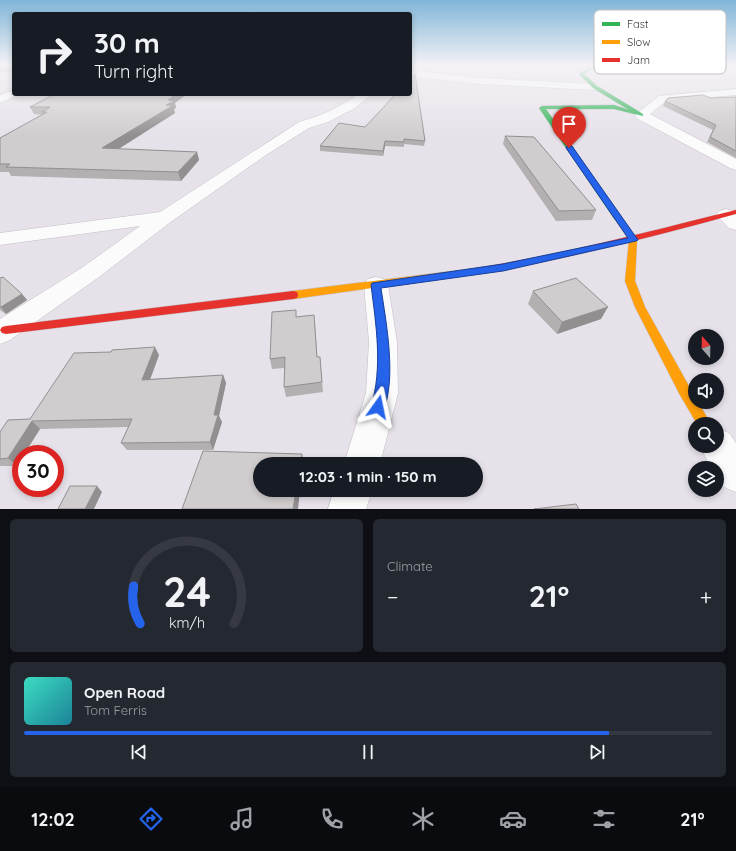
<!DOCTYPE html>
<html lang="en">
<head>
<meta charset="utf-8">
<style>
  :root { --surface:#171b24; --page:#242831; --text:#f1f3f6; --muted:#9ea1a6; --line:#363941; --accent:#2563eb }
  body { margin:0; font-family:Quicksand,sans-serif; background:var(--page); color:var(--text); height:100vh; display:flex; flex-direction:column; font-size:15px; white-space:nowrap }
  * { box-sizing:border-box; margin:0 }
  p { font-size:13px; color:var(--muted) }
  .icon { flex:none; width:22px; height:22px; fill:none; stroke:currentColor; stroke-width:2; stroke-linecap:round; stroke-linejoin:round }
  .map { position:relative; height:509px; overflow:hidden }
  .side { display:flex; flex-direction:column; gap:10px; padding:10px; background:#0d0f14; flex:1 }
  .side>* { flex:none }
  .hud { position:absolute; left:12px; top:12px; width:400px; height:84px; border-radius:4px; box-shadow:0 2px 6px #0003; background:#171b24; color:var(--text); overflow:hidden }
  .needle { width:26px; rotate:340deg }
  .buttons { position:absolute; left:688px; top:329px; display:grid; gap:8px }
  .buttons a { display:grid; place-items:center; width:36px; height:36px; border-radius:50%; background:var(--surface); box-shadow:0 2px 6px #0003; font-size:20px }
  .speed { position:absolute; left:12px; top:445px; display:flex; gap:8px; font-size:20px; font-weight:700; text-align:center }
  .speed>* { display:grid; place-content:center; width:52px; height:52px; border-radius:50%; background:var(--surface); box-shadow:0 2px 6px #0003; line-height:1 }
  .speed .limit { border:6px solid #d22; background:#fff; color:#111 }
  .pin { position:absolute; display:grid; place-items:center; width:34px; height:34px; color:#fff; margin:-41px -17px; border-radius:50% 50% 50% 0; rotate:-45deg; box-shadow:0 0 4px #0007 }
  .pin .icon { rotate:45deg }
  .me { position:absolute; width:44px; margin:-22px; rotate:12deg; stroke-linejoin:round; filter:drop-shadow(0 0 3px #0008) }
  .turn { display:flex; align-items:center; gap:14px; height:84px; padding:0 16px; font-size:18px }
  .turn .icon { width:52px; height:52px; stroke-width:2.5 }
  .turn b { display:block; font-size:28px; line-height:34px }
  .big { font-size:30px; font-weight:700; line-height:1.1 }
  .side .widget { flex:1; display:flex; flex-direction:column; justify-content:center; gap:6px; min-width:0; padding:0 14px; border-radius:6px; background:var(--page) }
  .side .dial { align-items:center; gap:0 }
  .dial svg { height:104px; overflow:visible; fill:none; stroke:var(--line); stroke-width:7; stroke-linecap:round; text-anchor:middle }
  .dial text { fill:var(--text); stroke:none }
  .song { display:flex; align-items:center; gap:12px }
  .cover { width:48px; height:48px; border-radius:6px; background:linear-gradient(135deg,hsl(170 70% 55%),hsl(190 70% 35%)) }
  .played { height:4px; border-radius:2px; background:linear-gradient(90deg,var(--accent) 85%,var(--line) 85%) }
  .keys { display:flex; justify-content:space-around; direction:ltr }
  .heat { display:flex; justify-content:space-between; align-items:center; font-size:22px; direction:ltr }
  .side .tiles { flex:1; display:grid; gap:10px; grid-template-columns:1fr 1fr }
  .widget:last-child { grid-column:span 2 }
  .trip { position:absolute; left:253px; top:457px; width:230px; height:40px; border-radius:20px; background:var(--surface); box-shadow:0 2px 6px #0003; font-weight:700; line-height:40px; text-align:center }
  .tab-bar { display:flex; height:64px; justify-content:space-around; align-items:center; background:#090b0e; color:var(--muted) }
  .tab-bar .icon { width:28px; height:28px }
  .tab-bar .current { color:var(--accent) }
  .tab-bar b { font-size:18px; color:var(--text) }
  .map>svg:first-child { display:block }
</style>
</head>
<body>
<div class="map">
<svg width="736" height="509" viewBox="0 0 736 509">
  <rect width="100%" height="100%" fill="#e7e2ea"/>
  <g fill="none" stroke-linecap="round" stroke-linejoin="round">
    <!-- street casing -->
    <g stroke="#c2bec4" stroke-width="1">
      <path id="street" d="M410 70 479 78 595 84 600 87 595 90 479 84 410 76Z
        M736 89V95L666 101 650 114 736 159V170L730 168 636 118 635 115 659 96Z
        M14 90V94H19L18 95 0 103V95Z
        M359 94H372L355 108 328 122 309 128 266 155 172 221 99 277 10 340 0 344V319L83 267 140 226 0 245V233L160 212 299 122C321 116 340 107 359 94Z
        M726 209 733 211 736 214V230L729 228 716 215 719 211Z
        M376 277 384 279 388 285 397 342 398 393 380 464H344L366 393 369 342 364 285 368 279Z
        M717 428 729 433 736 443V492C722 487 717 484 717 468H711L700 446H717Z
        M334 490H372L366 509H328Z"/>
    </g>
    <!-- fast casing -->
    <g stroke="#c2bec4" stroke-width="1">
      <path id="fast" d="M594 65H598L584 74 597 86 643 114V116L614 109H546L622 218 618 220H615L539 108 542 106 614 105 629 110 593 88 579 74Z"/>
    </g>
    <!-- slow casing -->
    <g stroke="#c2bec4" stroke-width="1">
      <path id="slow" d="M615 216H621L637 240 635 281 645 307 695 397V402H698L711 424H697L680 395 635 307 625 281 629 240 614 218Z
        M470 269 473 270 475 272 473 274 293 299 289 298 288 295 289 292 293 291Z"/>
    </g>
    <!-- jam casing -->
    <g stroke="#c2bec4" stroke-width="1">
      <path id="jam" d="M736 210V214C648 238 560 261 470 275L465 272 470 269C561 255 647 232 736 210Z
        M293 291 297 292 298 295 297 298 293 299 6 334 2 333 0 330 2 327 6 326Z"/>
    </g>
    <!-- street -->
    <use href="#street" fill="#fbfbfc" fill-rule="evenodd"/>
    <!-- fast -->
    <use href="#fast" fill="#30b455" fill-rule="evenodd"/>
    <!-- slow -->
    <use href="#slow" fill="#ff9f0a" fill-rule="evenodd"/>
    <!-- jam -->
    <use href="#jam" fill="#e5322d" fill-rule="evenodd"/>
  </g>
  <!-- wall -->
  <path fill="#b4afb0" d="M0 65H14V73L0 71Z
    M736 97V158L707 142 713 130 663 106 665 101Z
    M175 103 176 108 174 109 175 113 118 149 197 152 199 160 181 181 11 176 9 172H0V138L43 115 34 114 30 107Z
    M339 123 425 141 424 146 404 144V147L385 146 383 156 320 151V146Z
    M505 136 596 210 592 220 556 221 503 144Z
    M0 278 22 294 27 300 6 314 0 310Z
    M533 291 601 319 557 334 528 304Z
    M314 315 317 357H320L323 392 286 397 284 387V368L272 369 270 359 297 317Z
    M159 355 150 379 223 375 226 383 219 416 222 422 213 450H127L121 443 129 427 40 429 17 466H0V432L30 419Z"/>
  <!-- shaded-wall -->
  <path fill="#928f90" d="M176 94H187L175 103 176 108 174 109 175 113 106 157 102 148 166 105 168 100Z
    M385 141V146L383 156V151Z
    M197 152 199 160 181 181 178 172Z
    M22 294 27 300 6 314 1 307Z
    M608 307 601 319 557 334 562 322Z
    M314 315 315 326 318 367 317 357Z
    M155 347 159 355 147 388 142 380Z
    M223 375 226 383 219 416 222 422 213 450 210 442 214 415Z
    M32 421 40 429 24 454H21V460L17 466 8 458Z
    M302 454 304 464H300Z
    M97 486 102 492 94 509H85Z
    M296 490H300L298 509H293Z"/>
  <!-- building -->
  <path fill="#d1cccd" stroke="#928f90" d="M0 65H14V67Z
    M415 74 425 141 404 139V142L385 141 383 151 320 146 339 123 365 127 396 94H410V80Z
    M55 94H176L168 100 174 101 166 105 172 106 102 148 197 152 178 172 6 167 10 164H0V138L47 112H42L50 107H30Z
    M703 95 711 98 736 97V151L710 137 716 125 665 101 668 98Z
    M505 136 534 137 596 210 559 211Z
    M3 277 22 294 1 307H0V278Z
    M576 278 608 307 562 322 533 291Z
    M296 310V317L314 315 317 357H320L322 382 284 387 285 357 270 359 272 312Z
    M155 347 142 380 223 375 214 415H218L210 442 121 443 132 419 32 421 8 458 0 459V432L8 420 30 419 74 353 111 352 112 350Z
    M203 451 302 454 300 464H260V490H296L293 509H182Z
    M70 486H97L85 509H58Z
    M576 504 579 509H534Z"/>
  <!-- sky -->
  <linearGradient id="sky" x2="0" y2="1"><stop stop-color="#80b6d8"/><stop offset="0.48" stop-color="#f4f2f6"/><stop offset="1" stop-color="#f4f2f6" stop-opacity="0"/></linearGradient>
  <rect width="736" height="136" fill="url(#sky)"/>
  <!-- route -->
  <path fill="#2563eb" stroke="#184099" d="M567 146H572L638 240 636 241 503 271 381 288C386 322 397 379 383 411L378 413 373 411 371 407C383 367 376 325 371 285L372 283 503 264 628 238 566 148Z"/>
  <!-- legend -->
  <rect x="594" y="10" width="132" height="64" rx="6" fill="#fff" stroke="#c3c2c3" stroke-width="1"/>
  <rect x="602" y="22" width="18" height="4" fill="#30b455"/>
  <rect x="602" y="40" width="18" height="4" fill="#ff9f0a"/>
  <rect x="602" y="58" width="18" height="4" fill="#e5322d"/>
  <g font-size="11" fill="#363238">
    <text x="627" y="28">Fast</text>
    <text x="627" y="46">Slow</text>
    <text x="627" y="64">Jam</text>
  </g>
</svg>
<div class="buttons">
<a><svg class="needle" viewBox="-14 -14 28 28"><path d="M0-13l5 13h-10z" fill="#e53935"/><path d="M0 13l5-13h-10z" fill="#9ea1a6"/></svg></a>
<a><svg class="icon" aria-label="sound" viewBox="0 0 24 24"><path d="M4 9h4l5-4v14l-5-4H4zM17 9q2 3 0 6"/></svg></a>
<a><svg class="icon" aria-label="search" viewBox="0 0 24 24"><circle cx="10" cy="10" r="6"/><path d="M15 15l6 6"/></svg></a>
<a><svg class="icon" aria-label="layers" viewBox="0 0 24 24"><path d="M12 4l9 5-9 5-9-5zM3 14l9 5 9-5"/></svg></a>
</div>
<div class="speed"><div class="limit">30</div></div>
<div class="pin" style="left:569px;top:148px;background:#d93025"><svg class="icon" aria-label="arrive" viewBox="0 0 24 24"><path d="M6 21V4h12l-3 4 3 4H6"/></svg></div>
<svg class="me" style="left:378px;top:407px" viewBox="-20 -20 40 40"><path d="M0-17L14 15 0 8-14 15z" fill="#2563eb" stroke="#fff" stroke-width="4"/></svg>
<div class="trip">12:03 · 1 min · 150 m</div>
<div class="hud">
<div class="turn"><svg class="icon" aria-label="right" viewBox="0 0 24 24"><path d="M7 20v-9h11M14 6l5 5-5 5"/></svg><div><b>30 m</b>Turn right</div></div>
</div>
</div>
<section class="side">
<div class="tiles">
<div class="widget dial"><svg viewBox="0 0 100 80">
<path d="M14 69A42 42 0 1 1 86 69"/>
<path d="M14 69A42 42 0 0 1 9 40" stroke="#2563eb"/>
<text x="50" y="56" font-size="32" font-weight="700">24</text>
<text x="50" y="72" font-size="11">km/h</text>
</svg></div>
<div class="widget"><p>Climate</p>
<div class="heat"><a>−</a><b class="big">21°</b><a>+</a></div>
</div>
<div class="widget">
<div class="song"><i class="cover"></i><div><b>Open Road</b><p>Tom Ferris</p></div></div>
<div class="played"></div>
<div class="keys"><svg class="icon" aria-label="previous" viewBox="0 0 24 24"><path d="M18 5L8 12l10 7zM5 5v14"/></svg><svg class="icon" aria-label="pause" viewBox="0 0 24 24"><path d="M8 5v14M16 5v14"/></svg><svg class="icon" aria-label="next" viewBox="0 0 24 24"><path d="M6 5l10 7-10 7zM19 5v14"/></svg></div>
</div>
</div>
</section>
<nav class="tab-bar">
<b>12:02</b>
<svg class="icon current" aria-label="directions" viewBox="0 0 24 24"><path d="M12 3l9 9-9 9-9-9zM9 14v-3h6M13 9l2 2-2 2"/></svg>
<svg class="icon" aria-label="music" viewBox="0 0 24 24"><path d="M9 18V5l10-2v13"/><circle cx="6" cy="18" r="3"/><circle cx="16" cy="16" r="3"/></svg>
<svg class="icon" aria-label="phone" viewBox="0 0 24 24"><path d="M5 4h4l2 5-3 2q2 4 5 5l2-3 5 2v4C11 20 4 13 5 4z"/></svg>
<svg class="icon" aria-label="climate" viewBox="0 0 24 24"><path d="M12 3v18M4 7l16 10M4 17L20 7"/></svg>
<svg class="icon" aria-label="car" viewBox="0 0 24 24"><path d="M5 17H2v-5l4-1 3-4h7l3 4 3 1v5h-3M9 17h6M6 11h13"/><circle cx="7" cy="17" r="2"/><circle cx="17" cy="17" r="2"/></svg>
<svg class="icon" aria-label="filters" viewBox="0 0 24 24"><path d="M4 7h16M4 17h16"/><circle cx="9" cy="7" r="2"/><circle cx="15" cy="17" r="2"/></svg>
<b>21°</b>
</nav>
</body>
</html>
